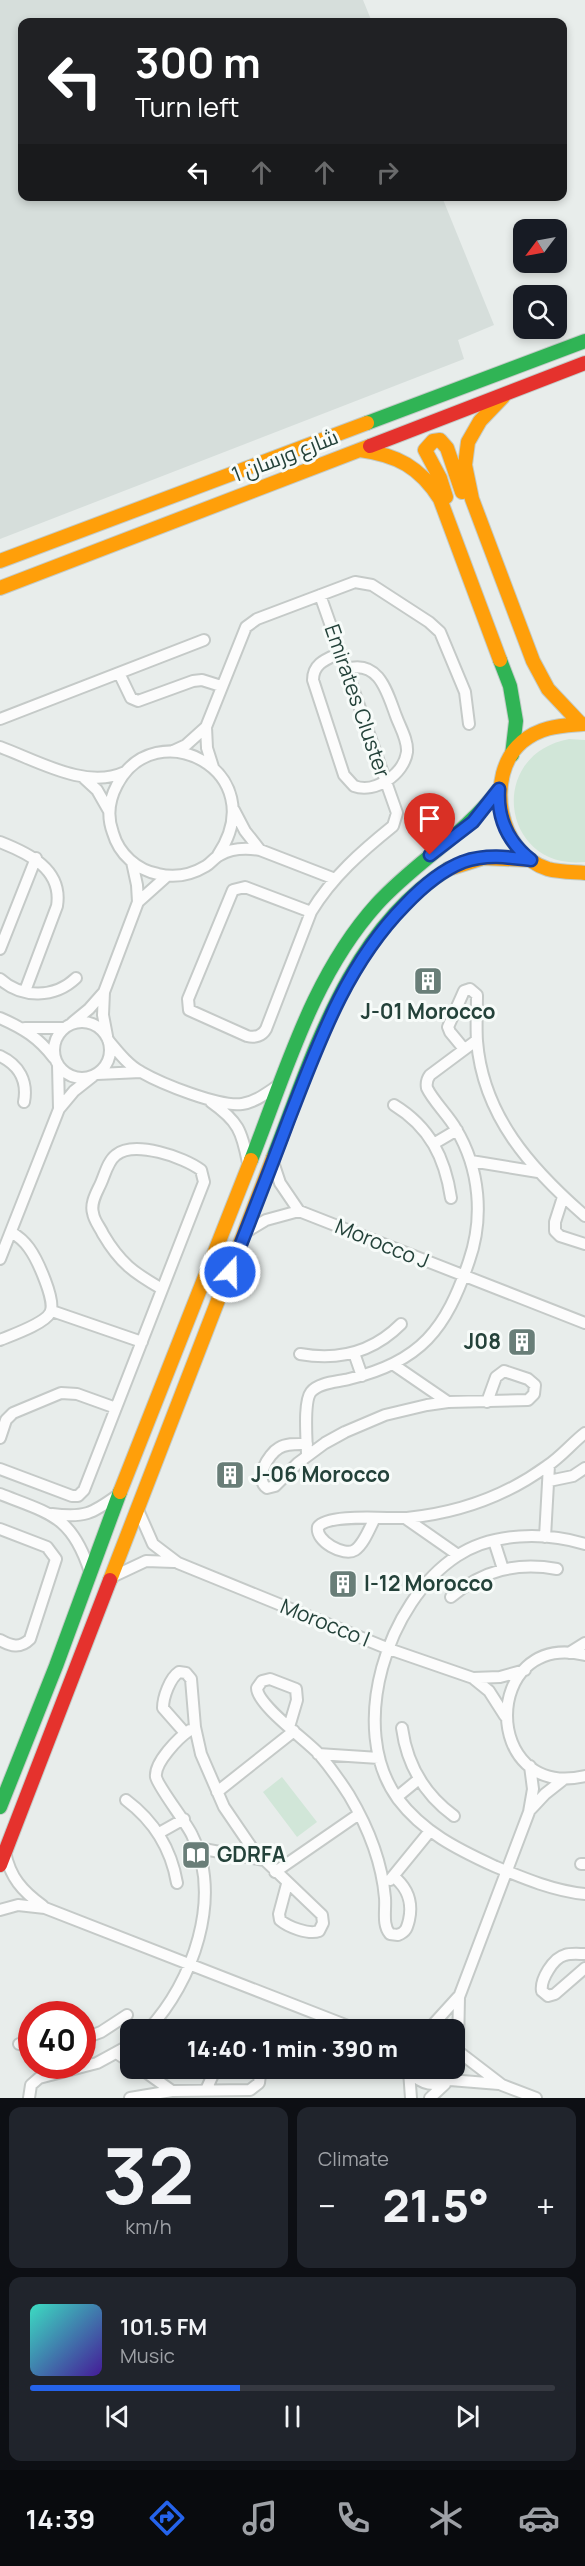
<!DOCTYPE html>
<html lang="en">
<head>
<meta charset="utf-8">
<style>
  :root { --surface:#171b24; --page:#20242c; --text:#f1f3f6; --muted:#9ea1a6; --line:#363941; --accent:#2563eb }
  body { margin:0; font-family:Manrope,Cairo,sans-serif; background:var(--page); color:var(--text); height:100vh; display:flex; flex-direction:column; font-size:22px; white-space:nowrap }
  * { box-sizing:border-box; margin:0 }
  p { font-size:20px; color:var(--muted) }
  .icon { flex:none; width:33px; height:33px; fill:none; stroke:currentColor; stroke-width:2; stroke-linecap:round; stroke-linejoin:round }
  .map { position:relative; height:2098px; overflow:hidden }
  .details { display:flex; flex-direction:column; gap:9px; padding:9px; background:#0d0f14; flex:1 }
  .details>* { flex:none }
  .hud { position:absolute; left:18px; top:18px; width:549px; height:183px; border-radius:12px; box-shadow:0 3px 9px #0003; background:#202124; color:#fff; overflow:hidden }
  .needle { width:39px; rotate:238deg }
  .tools { position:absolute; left:513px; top:219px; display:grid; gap:12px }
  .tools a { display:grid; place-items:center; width:54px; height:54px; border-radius:12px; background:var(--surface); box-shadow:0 3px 9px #0003; font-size:30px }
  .speed { position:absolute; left:18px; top:2001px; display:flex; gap:12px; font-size:30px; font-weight:700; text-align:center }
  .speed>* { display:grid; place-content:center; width:78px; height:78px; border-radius:50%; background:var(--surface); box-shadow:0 3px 9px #0003; line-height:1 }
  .speed .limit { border:9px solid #d22; background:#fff; color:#111 }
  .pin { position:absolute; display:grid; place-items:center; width:51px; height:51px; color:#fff; margin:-62px -26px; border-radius:50% 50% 50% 0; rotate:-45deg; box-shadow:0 0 6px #0007 }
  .pin .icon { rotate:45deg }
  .me { position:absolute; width:66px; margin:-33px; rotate:21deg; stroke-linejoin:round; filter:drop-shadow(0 0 4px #0008) }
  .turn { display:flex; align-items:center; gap:21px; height:126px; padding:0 18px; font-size:27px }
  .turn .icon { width:78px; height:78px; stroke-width:2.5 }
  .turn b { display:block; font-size:42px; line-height:51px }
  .lanes { display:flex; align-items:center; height:57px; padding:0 18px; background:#0003; justify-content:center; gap:30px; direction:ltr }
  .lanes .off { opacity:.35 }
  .big { font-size:45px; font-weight:800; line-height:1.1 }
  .details .widget { flex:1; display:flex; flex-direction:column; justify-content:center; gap:9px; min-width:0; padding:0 21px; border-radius:12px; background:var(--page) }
  .details .dial { align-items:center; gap:0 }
  .dial b { font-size:78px; line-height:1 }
  .song { display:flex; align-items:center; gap:18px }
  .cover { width:72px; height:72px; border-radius:9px; background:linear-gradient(135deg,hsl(170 70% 55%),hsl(260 70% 35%)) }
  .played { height:6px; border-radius:3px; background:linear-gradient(90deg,var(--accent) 40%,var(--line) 40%) }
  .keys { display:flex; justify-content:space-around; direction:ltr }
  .heat { display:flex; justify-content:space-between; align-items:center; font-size:33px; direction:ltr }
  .details .tiles { flex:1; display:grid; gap:9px; grid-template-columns:1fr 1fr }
  .widget:last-child { grid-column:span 2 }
  .trip { position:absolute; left:120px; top:2019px; width:345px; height:60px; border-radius:12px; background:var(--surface); box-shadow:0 3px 9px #0003; font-weight:800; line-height:60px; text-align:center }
  .dock { display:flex; height:96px; justify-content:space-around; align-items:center; background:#090b0e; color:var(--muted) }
  .dock .icon { width:42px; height:42px }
  .dock .active { color:var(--accent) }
  .dock b { font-size:27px; color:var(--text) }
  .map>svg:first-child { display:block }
</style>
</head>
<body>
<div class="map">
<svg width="585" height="2098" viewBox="0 0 585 2098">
  <rect width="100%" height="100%" fill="#e8edeb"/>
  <!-- built -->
  <path fill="#d6dedb" d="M0 0H363L372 22H22V196L442 197 494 325 458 340 464 359 0 539Z"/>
  <!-- green -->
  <path fill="#d1e6d8" d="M569 739 585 740V862C502 871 485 755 569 739Z
    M282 1777 317 1822 297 1837 263 1792Z
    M420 2069H454L442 2081 426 2078Z"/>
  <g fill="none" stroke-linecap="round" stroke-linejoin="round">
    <!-- street casing -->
    <g stroke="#c5cac8" stroke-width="14">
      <path id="street" d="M340 653C327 659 313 663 313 680L344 775 354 786C375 794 404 774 407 752 408 740 400 727 396 716 387 692 379 659 346 669
        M119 673 131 698 138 701 193 681 202 680 221 686
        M0 719 204 640
        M0 747C38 761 86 790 125 772
        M173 751 186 745 206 727
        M213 767 207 748 206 727 246 627 257 619 355 582 372 585 429 622 440 632 465 692 469 724
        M84 778 97 790 109 811
        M234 810 245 831 260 850
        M0 842C28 853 63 869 57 906L25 991
        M218 855C274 771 155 711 117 785 109 800 107 817 113 833 119 854 137 870 158 874 174 878 191 875 206 866 211 863 215 857 220 855 232 848 247 848 260 850L335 879
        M138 902 167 876
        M311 912 245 887 233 890 188 999 189 1010 247 1036C255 1038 262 1036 266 1029L311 912C332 877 362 851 393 826L397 813 320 595
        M0 949 36 858
        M0 979C22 999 55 998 76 978
        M104 992 103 1015 107 1036
        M0 1018C23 1028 39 1038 54 1058
        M54 1050a28 28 0 1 1 56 0a28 28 0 1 1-56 0Z
        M72 1023 89 1009 104 992 138 902 137 885 132 862
        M25 1028H63
        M108 1040C118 1052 128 1065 141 1072 162 1084 219 1107 242 1104 256 1102 268 1092 279 1085
        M464 1049 450 1032 448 1027 464 991 470 989 477 995C477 1010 476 1026 477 1041 483 1116 531 1169 585 1216
        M0 1056C19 1065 28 1081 24 1102
        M58 1065 59 1109
        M97 1074 141 1072
        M211 1102C238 1121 242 1131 248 1163
        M394 1105C430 1127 445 1158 451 1198
        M435 1143 457 1130
        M471 1161 538 1172
        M273 1162 280 1183 299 1211 585 1323
        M563 1197 555 1222V1231L560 1236 585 1244
        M246 1232 266 1220 299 1211
        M0 1259 59 1109 74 1091 93 1076
        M52 1311 142 1342
        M0 1340C12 1335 44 1324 50 1313 57 1302 37 1259 29 1248 24 1241 18 1236 11 1232
        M354 1353 362 1376
        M300 1354C339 1361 373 1352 401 1324
        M394 1365 448 1402
        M0 1438 6 1420 13 1413 61 1393 77 1394 116 1408
        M307 1444C298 1444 287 1443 279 1448 268 1454 254 1479 267 1488L275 1486 298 1463 325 1443 345 1432 385 1415 427 1405 448 1402 528 1400 534 1394 535 1385 528 1379 504 1371 496 1377 487 1402
        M307 1455C307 1441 303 1402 311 1392 319 1382 338 1382 349 1379 421 1362 446 1329 469 1261 484 1218 480 1169 456 1129 449 1116 433 1101 427 1088 426 1083 427 1079 430 1075L477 1040
        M0 1469 72 1496H78L84 1490 204 1182 201 1170C184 1157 134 1140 116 1155 108 1161 105 1174 101 1183 97 1192 90 1203 93 1213 94 1221 100 1227 103 1234 120 1263 134 1273 162 1289
        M549 1481 573 1476 585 1468
        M0 1494C51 1514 72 1516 90 1572
        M138 1510 153 1544 178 1563 389 1649 473 1678 489 1691 505 1716
        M52 1514C84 1518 92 1514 118 1495
        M375 1518C370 1527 364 1544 355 1550 344 1557 315 1541 318 1527 328 1513 388 1519 407 1518 457 1513 506 1496 547 1466 561 1457 572 1443 585 1433
        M405 1518 458 1555
        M0 1529 47 1547 56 1559 30 1639C20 1649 11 1646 0 1640
        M545 1537 549 1465
        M494 1541 503 1569
        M585 1544C545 1532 493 1532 457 1556 388 1601 346 1728 398 1799 423 1832 457 1849 494 1866 523 1878 554 1891 585 1894
        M112 1577 146 1561 174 1562
        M451 1597C483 1570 517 1562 557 1569
        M569 1653 585 1643
        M585 1655C481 1630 481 1801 585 1776
        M473 1678 500 1677 525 1670
        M289 1727 297 1700 296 1689 270 1679 262 1681 257 1688C257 1705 306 1740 319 1754 330 1767 340 1781 349 1795 368 1827 382 1862 385 1898 386 1910 382 1925 390 1934L398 1935C406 1932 407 1928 409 1920 413 1902 408 1888 393 1876
        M402 1728C407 1765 424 1794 454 1816
        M185 1733 163 1708C163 1697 170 1678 179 1672L186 1673 191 1679 195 1727 201 1754 224 1807 252 1848 322 1915 323 1923 319 1931C309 1935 288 1927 280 1920L279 1914 287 1884
        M318 1754 379 1758
        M217 1792 294 1731
        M397 1797 419 1779
        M126 1800C154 1821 171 1848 177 1883
        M531 1809 545 1794 564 1779
        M159 1833 184 1819
        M198 1848 264 1860
        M5 1852C10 1877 22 1891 43 1906
        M581 1864H585
        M275 1872 359 1814
        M390 1880 430 1831
        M0 1910 18 1905 45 1908 358 2030
        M585 1954C579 1954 571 1953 565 1955 553 1958 540 1980 542 1991L548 1996 555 1994 585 1968
        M148 2030C193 1982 223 1898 192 1835 186 1822 158 1787 156 1777 154 1763 178 1738 190 1730
        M428 2030 458 1997
        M82 2039 101 2032 127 2015
        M19 2044 32 2045
        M458 2049 459 1997 529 1812 533 1789 530 1766
        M459 2052 502 2085 536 2098
        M118 2054 130 2062
        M140 2068 172 2091
        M409 2068C424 2098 467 2082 458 2049
        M409 2071 411 2098
        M450 2080 499 2084
        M206 2090 216 2068
        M29 2098 31 2085 39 2078 97 2063 130 2045
        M130 2098 172 2091 250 2090 259 2083 260 2075 257 2068
        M430 2098 445 2084"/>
    </g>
    <!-- fast casing -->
    <g stroke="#c3cbc8" stroke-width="16">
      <path id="fast" d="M367 423 585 341
        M500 660 510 686 516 721 512 755
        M273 1158C313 1056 349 930 448 869
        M251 1160C286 1072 312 976 377 904 415 862 465 835 499 789
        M0 1807 56 1666 120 1492"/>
    </g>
    <!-- slow casing -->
    <g stroke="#c3cbc8" stroke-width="16">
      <path id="slow" d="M503 397 480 421 468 442 465 465 472 499 533 661 548 689 580 723
        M360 450C397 455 420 467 440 499L500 660
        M446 497 440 478 425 450 433 441 440 440 447 448 462 492
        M0 561 367 423
        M0 588 370 446
        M583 724C560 726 541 726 522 742 484 775 498 854 548 869 559 872 573 872 585 873
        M448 869 483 858 531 860
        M120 1492 251 1160
        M110 1580 273 1158"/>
    </g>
    <!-- jam casing -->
    <g stroke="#c3cbc8" stroke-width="16">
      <path id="jam" d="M370 446 585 363
        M0 1865 110 1580"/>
    </g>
    <!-- street -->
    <use href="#street" stroke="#fcfcfc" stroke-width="10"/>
    <!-- fast -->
    <use href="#fast" stroke="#30b455" stroke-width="14"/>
    <!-- slow -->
    <use href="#slow" stroke="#ff9f0a" stroke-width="14"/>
    <!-- jam -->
    <use href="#jam" stroke="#e5322d" stroke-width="14"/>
  </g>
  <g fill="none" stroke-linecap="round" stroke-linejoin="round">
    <!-- route casing -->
    <g stroke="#184099" stroke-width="15">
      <path id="route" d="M230 1272C250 1221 270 1170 289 1119 319 1042 346 965 405 905 422 887 440 871 463 862 486 854 508 857 531 860 508 842 497 818 499 789L473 822 430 855"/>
    </g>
    <!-- route -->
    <use href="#route" stroke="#2563eb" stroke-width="10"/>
  </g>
  <!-- icons -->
  <defs>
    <g id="building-square" transform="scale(1.5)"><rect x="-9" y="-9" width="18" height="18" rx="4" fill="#697e78" stroke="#f7fbf9"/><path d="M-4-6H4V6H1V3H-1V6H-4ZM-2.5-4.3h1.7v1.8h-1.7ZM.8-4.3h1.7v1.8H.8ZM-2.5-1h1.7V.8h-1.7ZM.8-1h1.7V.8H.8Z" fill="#fff"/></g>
    <g id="library-square" transform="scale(1.5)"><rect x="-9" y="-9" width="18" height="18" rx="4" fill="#697e78" stroke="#f7fbf9"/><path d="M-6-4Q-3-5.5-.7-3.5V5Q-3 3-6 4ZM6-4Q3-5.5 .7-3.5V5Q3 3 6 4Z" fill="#fff"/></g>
  </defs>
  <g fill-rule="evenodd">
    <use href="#building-square" x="428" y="981"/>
    <use href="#building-square" x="522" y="1342"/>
    <use href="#building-square" x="230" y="1475"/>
    <use href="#building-square" x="343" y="1584"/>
    <use href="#library-square" x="196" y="1855"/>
  </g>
  <g text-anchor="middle" stroke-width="6" stroke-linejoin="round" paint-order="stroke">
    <!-- street labels -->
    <g font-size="21" fill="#24423a" stroke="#f7fbf9">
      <text transform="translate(285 456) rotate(-21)" y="7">شارع ورسان 1</text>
      <text transform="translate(357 701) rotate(71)" y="7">Emirates Cluster</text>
      <text transform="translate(382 1244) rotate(22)" y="7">Morocco J</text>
      <text transform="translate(325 1623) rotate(22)" y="7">Morocco I</text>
    </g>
    <!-- poi labels -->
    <g font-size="21" font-weight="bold" fill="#24423a" stroke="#f7fbf9" text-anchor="start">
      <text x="428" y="1019" text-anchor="middle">J-01 Morocco</text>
      <text x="501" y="1349" text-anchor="end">J08</text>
      <text x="251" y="1482">J-06 Morocco</text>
      <text x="364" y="1591">I-12 Morocco</text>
      <text x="217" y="1862">GDRFA</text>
    </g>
  </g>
</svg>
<div class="tools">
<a><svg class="needle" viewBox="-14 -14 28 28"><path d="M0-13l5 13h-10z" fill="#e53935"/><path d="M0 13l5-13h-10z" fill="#9ea1a6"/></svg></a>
<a><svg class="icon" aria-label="search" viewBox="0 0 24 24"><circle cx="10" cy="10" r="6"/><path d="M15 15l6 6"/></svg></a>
</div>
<div class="speed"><div class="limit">40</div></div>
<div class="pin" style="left:430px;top:855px;background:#d93025"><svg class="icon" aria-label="arrive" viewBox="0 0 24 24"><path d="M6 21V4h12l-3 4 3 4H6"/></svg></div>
<svg class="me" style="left:230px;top:1272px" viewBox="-20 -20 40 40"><circle r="17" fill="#2563eb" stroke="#fff" stroke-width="3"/><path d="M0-11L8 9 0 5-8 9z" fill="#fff"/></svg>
<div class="trip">14:40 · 1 min · 390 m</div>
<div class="hud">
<div class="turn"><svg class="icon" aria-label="left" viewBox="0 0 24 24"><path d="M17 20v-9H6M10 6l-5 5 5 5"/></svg><div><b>300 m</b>Turn left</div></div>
<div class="lanes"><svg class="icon" aria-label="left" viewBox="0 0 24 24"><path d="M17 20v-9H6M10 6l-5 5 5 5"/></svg><svg class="icon off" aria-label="ahead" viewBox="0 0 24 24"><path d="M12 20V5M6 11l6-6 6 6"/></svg><svg class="icon off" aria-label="ahead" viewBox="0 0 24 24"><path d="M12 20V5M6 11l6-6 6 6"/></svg><svg class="icon off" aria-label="right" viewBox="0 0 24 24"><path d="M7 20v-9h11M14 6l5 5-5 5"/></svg></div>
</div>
</div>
<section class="details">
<div class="tiles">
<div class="widget dial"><b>32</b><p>km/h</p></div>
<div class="widget"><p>Climate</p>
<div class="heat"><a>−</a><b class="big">21.5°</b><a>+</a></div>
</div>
<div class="widget">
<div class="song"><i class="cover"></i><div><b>101.5 FM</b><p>Music</p></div></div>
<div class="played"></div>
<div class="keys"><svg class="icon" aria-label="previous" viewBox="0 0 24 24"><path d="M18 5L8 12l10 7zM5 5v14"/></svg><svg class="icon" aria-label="pause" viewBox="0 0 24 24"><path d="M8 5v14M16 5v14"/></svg><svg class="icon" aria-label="next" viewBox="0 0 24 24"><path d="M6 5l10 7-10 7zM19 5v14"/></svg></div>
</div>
</div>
</section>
<nav class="dock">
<b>14:39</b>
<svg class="icon active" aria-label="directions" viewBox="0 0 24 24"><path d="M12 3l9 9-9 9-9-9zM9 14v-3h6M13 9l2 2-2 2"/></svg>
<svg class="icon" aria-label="music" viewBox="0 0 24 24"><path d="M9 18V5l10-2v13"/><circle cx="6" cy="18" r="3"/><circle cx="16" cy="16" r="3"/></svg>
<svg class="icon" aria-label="phone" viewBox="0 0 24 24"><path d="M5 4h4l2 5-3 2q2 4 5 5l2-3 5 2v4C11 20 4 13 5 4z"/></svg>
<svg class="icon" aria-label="climate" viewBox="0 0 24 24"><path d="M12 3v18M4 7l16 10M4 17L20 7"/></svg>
<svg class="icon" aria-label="car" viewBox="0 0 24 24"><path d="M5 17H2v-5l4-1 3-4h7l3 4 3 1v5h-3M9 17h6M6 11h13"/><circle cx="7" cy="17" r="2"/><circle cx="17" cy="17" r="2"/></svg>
</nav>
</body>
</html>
